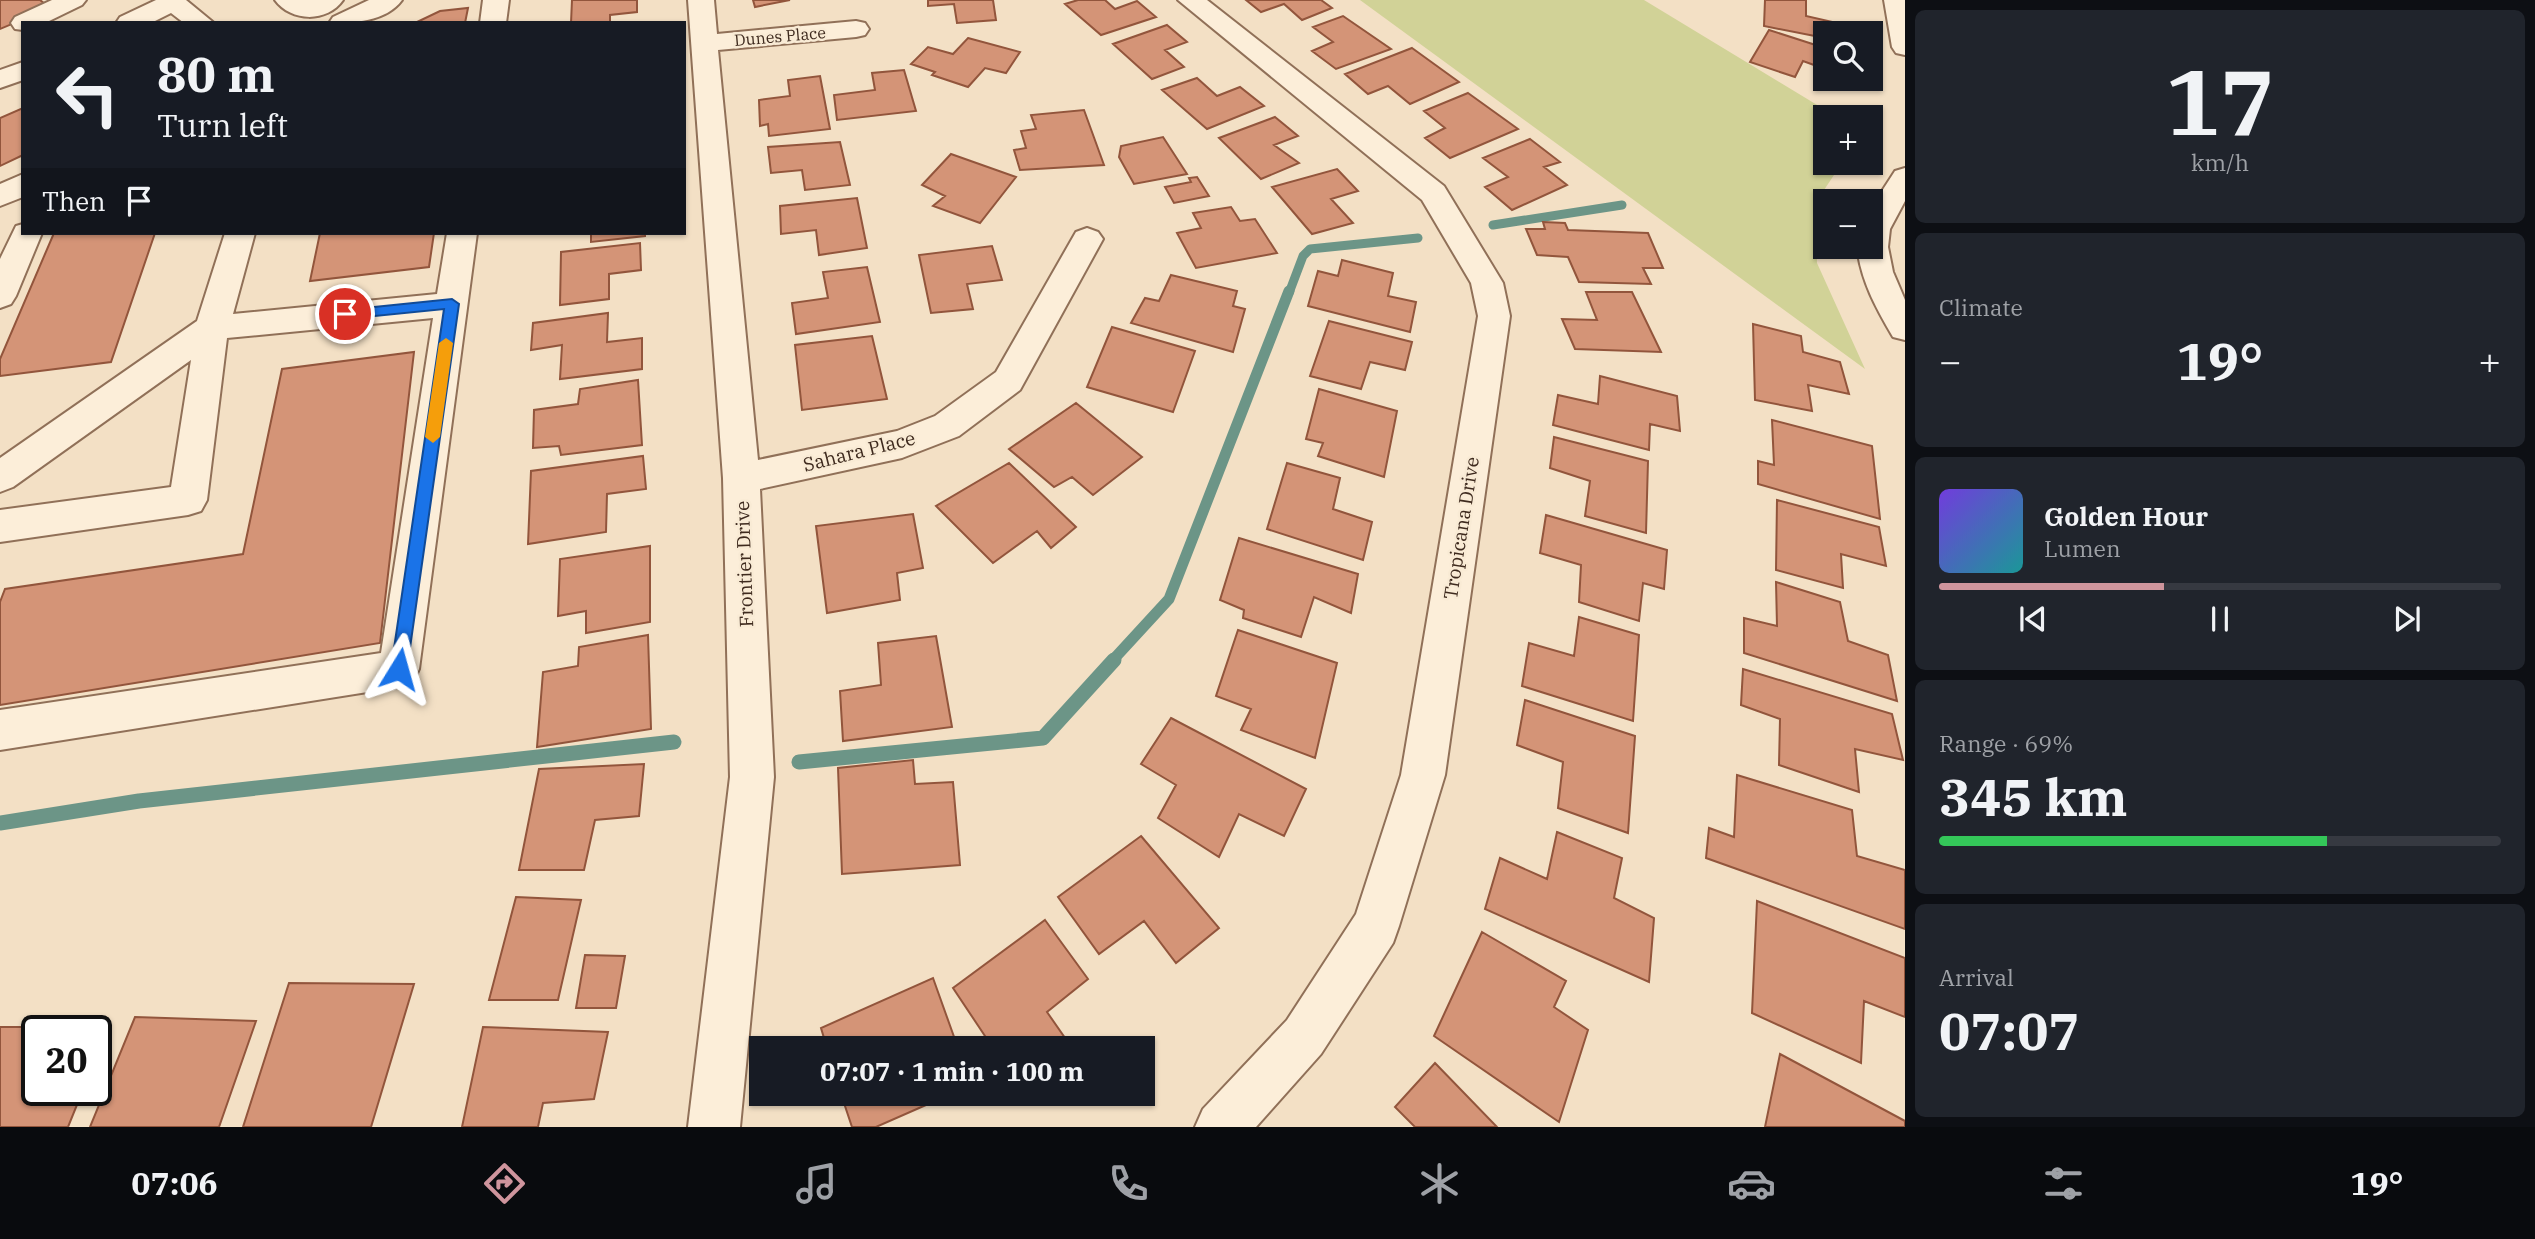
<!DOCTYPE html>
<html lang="en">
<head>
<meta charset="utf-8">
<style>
  :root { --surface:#171b24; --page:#20242c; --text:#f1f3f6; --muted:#9ea1a6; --line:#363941; --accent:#cf959d }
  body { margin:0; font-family:"IBM Plex Serif",serif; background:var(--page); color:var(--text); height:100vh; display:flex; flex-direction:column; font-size:26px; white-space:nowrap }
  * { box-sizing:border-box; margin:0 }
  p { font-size:23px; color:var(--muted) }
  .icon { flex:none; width:38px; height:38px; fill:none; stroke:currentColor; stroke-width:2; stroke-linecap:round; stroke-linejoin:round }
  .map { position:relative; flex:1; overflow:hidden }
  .sheet { display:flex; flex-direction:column; gap:10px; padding:10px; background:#0d0f14; width:630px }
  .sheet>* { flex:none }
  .top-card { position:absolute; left:21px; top:21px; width:665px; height:214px; border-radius:0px; box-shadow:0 2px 5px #0004; background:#171b24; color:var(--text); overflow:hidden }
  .fabs { position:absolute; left:1813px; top:21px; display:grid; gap:14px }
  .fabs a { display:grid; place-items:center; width:70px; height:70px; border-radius:0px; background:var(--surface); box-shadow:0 2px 5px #0004; font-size:35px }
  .speed { position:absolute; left:21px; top:1015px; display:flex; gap:14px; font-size:35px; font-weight:700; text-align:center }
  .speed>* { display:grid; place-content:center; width:91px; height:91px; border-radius:50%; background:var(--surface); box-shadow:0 2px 5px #0004; line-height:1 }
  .speed .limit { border:4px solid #111; border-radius:10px; background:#fff; color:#111 }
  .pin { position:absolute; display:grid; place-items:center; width:60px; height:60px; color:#fff; margin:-30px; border:4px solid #fff; border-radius:50%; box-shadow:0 2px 7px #0007 }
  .me { position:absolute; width:77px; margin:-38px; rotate:8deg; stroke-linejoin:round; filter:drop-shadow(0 0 5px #0008) }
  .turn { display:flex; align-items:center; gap:24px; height:147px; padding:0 21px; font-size:32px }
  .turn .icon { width:91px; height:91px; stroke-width:2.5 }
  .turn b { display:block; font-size:49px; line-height:60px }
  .then { display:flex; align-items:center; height:66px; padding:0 21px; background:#0003; gap:14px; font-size:26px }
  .big { font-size:52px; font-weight:700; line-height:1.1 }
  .sheet .card { flex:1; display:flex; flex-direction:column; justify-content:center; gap:10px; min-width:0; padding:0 24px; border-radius:10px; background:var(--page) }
  .sheet .dial { align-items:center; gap:0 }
  .dial b { font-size:91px; line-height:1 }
  .song { display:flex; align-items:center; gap:21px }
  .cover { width:84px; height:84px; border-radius:10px; background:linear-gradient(135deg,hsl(260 70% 55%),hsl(180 70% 35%)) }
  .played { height:7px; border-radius:4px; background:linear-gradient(90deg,var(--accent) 40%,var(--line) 40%) }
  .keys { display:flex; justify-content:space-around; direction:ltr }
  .heat { display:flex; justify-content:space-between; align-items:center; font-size:38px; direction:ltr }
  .charge { height:10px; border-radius:5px; background:linear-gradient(90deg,#34c759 69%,var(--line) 0) }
  .trip { position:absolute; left:749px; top:1036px; width:406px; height:70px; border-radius:0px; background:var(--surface); box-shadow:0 2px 5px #0004; font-weight:700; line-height:70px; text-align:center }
  .menu { display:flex; height:112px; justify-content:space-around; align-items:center; background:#090b0e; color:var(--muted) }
  .menu .icon { width:49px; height:49px }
  .menu .selected { color:var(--accent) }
  .menu b { font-size:32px; color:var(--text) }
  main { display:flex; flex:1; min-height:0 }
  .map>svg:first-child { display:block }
</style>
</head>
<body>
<main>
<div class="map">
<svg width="1905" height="1127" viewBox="0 0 1905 1127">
  <rect width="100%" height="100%" fill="#f3e0c5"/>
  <!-- green -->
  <path fill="#d1d297" d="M1360 0H1644L1837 117H1825V163H1842L1822 193 1815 219 1817 263 1865 369Z"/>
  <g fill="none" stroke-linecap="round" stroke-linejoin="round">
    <!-- stream-far2 -->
    <path stroke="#6c9587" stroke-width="9" d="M1493 225 1622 205
      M1289 293 1303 256 1310 249 1418 238"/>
    <!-- stream-far1 -->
    <path stroke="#6c9587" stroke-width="11" d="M1112 661 1169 599 1289 291"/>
    <!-- stream -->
    <path stroke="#6c9587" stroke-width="15" d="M799 762 1043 738 1114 660
      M0 823 139 801 674 742"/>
  </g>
  <!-- building -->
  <path fill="#d49477" stroke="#92553c" stroke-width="2" d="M0 0H40L50 8 0 29Z
    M572 0H637V12L610 15V23H571Z
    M753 0H790L755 7Z
    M928 0H993L996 20 957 23 954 4 928 6Z
    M1078 0H1105L1115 9 1137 1 1156 17 1101 35 1065 4Z
    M1246 0H1321L1332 8 1302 20 1284 4 1261 12Z
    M1765 0H1806V16L1837 23 1838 33H1825V38L1764 26Z
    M468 8 465 23H415L440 11Z
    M1343 16 1391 49 1336 69 1312 51 1333 42 1313 27Z
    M1167 25 1187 42 1165 50 1184 67 1152 79 1113 44Z
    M1769 30 1825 48V69L1803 61 1795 77 1750 62Z
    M968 38 1020 52 1006 73 985 68 968 87 932 75 935 72 911 64 928 47 953 54Z
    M1412 48 1459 82 1410 104 1388 86 1368 94 1345 74Z
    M904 70 916 111 837 120 834 95 875 90 872 73Z
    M820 76 830 129 769 136 768 124 760 126 759 100 790 96 788 80Z
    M1197 78 1217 96 1240 87 1264 106 1207 129 1162 90Z
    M1468 93 1518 129 1450 158 1425 138 1445 128 1424 111Z
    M23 108V155L0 166V118Z
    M1084 110 1104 165 1020 170 1014 150 1026 148 1021 131 1036 129 1031 115Z
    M1275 117 1298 136 1274 145 1299 163 1261 179 1219 138Z
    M1163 137 1187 174 1134 184 1119 157 1121 146Z
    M1530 139 1560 162 1544 167 1567 185 1512 210 1485 187 1508 177 1483 158Z
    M840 142 850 185 805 190 802 170 771 173 768 147Z
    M951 154 1016 177 980 223 933 206 945 196 922 185Z
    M1337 169 1358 191 1331 199 1353 223 1312 234 1272 187Z
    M1197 177 1209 196 1174 203 1165 187 1191 182 1189 178Z
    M857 198 867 248 819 255 816 230 781 234 780 206Z
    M1231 207 1240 221 1255 219 1277 253 1196 268 1177 233 1201 228 1193 213Z
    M1543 222 1565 223 1568 230 1648 233 1663 268H1643L1651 284 1579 282 1568 257 1537 255 1526 229H1545Z
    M54 233H155L111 362 0 376V359Z
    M320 233H434L429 267 310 281Z
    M591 233H645V236L591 242Z
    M640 243 641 270 609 274V299L560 305 561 252Z
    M992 246 1002 280 967 284 973 309 931 313 919 255Z
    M1342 260 1393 273 1388 296 1416 302 1410 332 1308 306 1318 271 1338 276Z
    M867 267 880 322 796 334 792 303 828 298 823 272Z
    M1171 275 1237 291 1233 306 1245 309 1233 352 1131 323 1145 298 1159 301Z
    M1586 292H1632L1661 352 1575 349 1562 319 1597 320Z
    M608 313 607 342 642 338V369L560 379 562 345 531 350 533 323Z
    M1329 321 1412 342 1405 370 1370 362 1361 389 1310 376Z
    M1753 324 1801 336 1803 352 1840 362 1849 394 1808 385 1812 411 1755 400Z
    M1112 327 1195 351 1173 412 1087 387Z
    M872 336 887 399 802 410 795 345Z
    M414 352 380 643 0 705V602L5 589 243 554 282 369Z
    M1600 376 1677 396 1680 431 1650 424 1649 450 1553 425 1558 395 1598 404Z
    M638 380 642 445 561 455 559 446 533 448 534 410 578 404 580 389Z
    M1319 389 1397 411 1384 477 1318 456 1323 443 1306 439Z
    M1076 403 1142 457 1093 495 1072 477 1054 487 1009 449Z
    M1772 420 1872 446 1880 519 1758 484V461L1774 465Z
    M1554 437 1648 461 1646 533 1585 516 1590 481 1550 468Z
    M643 456 646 489 607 494 606 532 528 544 531 471Z
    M1009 463 1076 527 1051 548 1037 531 993 563 936 506Z
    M1287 463 1340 478 1333 509 1372 522 1363 560 1267 529Z
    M1777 500 1879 527 1886 566 1841 554 1843 588 1776 570Z
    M913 514 923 568 897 573 900 600 827 613 816 526Z
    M1546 515 1667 550 1664 589 1643 583 1639 621 1579 602 1581 565 1540 553Z
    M1239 538 1358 574 1351 613 1314 597 1301 637 1243 618 1244 610 1220 600Z
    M650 546V622L586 633V611L558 616 560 559Z
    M1776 582 1840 602 1848 641 1888 655 1897 701 1744 653V618L1777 626Z
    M1579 617 1639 635 1633 721 1522 686 1529 643 1574 656Z
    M1238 630 1337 663 1315 758 1241 730 1251 709 1216 696Z
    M648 635 651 729 537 747 543 672 578 666 579 647Z
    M936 636 952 727 843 741 840 691 881 685 878 643Z
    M1743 669 1892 714 1903 760 1855 749 1859 792 1779 765 1780 719 1741 705Z
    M1525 700 1635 736 1628 833 1558 808 1563 762 1517 745Z
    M1171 718 1306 789 1284 836 1239 814 1219 857 1158 818 1176 785 1141 764Z
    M913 760 915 784 953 782 960 865 842 874 838 768Z
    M644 764 639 816 595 820 584 870H519L539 769Z
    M1737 775 1852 810 1857 856 1905 870V929L1706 858 1709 828 1734 837Z
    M1557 832 1622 858 1614 898 1654 918 1649 982 1485 909 1500 858 1547 879Z
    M1141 836 1219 928 1176 963 1144 921 1099 954 1058 897Z
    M516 897 581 900 558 1000H489Z
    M1757 901 1905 958V1017L1864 1001 1861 1063 1752 1013Z
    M1045 920 1088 979 1047 1012 1072 1048H993L953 988Z
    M1482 932 1566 981 1554 1007 1588 1030 1559 1122 1434 1036Z
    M585 955 625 956 616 1008H576Z
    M933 978 958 1048H827L821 1028Z
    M289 983 414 984 371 1127H243Z
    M135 1017 256 1021 219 1127H90Z
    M0 1027H108L96 1057V1031H37V1090H83L68 1127H0Z
    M483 1027 608 1032 594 1099 543 1103 538 1127H462Z
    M1780 1054 1905 1121V1127H1765Z
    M1435 1063 1497 1127H1415L1395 1107Z
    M841 1094H951L876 1127H852Z"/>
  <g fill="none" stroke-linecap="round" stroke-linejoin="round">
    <!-- minor casing -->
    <g stroke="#907058" stroke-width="4">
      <path id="minor" d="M52 0H86L82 5 45 23H23V30L15 29 11 23 15 17Z
        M156 0H186L214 23H184L171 13 151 23H116L120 17Z
        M275 0H343C327 23 291 22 275 0Z
        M369 0H402C386 22 353 23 329 23L333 17Z
        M483 0H509L506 23H480Z
        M688 0H714L717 34 856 21 865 23 869 29 865 35 856 37 718 50 758 460 897 431 935 416 996 372 1076 232 1087 228 1098 232 1103 239 1020 390 959 436 902 458 760 489 774 777 740 1127H688L730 777 723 478Z
        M1178 0H1207L1444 186 1503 283 1510 316 1445 775 1399 926 1393 943 1321 1054 1256 1127H1195L1203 1109 1287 1020 1356 914 1401 775 1478 316 1471 283 1422 200Z
        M1884 0H1905V55L1896 53 1892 47Z
        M23 62V80L0 88V70Z
        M1905 168V201L1890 229 1888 247 1893 272 1905 300V340L1893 337C1876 308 1861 281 1857 247H1871V208L1895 171Z
        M23 174V197L0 206V184Z
        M23 224V233H42L16 296 11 304 0 308V259L16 226Z
        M225 233H255L233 314 437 294 447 233H477L419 669 413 682 399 687 0 750V710L381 653 433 318 227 338 207 500 201 511 188 515 0 542V510L171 487 191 360 13 487 0 492V458L197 321Z"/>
    </g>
    <!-- minor -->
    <use href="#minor" fill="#fceed9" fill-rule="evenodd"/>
  </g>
  <!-- route -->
  <path fill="#1a73e8" stroke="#114b97" stroke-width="2" d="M452 299 459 304 407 669 405 674 399 677 393 674 391 669 444 309 345 319 339 314 345 310Z"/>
  <!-- slow -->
  <path fill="#f59e0b" d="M446 338 453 343 440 437 433 443 425 437 439 343Z"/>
  <g text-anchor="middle" stroke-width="5" stroke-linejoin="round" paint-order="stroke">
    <!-- far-street labels -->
    <g font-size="16" fill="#3e2a1e" stroke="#f9ebd5">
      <text transform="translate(780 36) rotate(-5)" y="6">Dunes Place</text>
    </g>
    <!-- street labels -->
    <g font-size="19" fill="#3e2a1e" stroke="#f9ebd5">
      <text transform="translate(859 451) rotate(-14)" y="7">Sahara Place</text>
      <text transform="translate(1461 528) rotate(-81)" y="7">Tropicana Drive</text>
      <text transform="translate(744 564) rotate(-92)" y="7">Frontier Drive</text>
    </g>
  </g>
</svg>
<div class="fabs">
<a><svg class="icon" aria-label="search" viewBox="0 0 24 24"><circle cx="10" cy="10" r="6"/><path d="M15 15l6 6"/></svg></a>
<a>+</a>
<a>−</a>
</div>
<div class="speed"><div class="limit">20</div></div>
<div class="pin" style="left:345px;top:314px;background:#d93025"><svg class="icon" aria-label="arrive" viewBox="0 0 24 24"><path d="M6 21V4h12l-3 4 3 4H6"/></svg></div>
<svg class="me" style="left:399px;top:669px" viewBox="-20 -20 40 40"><path d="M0-17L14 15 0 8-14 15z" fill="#1a73e8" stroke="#fff" stroke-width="4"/></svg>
<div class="trip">07:07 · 1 min · 100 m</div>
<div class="top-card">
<div class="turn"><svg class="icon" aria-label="left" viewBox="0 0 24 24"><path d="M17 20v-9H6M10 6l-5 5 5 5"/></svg><div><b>80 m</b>Turn left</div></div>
<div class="then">Then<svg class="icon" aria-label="arrive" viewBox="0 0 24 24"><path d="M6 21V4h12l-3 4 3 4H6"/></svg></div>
</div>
</div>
<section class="sheet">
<div class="card dial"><b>17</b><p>km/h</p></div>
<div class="card"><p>Climate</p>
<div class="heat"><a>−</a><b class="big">19°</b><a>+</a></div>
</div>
<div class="card">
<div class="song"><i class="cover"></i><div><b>Golden Hour</b><p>Lumen</p></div></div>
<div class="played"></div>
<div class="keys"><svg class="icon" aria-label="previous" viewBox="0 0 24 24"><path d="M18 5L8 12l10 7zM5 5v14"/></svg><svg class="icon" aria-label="pause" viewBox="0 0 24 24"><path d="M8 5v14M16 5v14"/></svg><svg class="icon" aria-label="next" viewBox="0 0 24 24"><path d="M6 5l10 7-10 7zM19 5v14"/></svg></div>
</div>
<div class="card"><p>Range · 69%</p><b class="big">345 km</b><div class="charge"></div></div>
<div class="card"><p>Arrival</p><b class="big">07:07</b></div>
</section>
</main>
<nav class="menu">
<b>07:06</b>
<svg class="icon selected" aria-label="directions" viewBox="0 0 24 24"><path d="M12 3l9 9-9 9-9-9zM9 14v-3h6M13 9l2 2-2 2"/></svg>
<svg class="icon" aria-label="music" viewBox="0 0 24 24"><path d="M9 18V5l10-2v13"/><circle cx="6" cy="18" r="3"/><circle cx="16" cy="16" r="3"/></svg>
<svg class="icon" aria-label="phone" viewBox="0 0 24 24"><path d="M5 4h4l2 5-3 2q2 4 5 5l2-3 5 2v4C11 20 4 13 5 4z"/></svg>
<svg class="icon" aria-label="climate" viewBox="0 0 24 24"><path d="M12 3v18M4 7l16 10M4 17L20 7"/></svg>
<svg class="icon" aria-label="car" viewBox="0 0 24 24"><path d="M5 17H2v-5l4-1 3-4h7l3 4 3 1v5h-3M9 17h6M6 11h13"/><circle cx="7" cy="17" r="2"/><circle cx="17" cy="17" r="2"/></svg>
<svg class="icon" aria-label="filters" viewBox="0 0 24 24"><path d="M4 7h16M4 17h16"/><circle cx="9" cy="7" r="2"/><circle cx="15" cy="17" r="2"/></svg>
<b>19°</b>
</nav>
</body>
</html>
